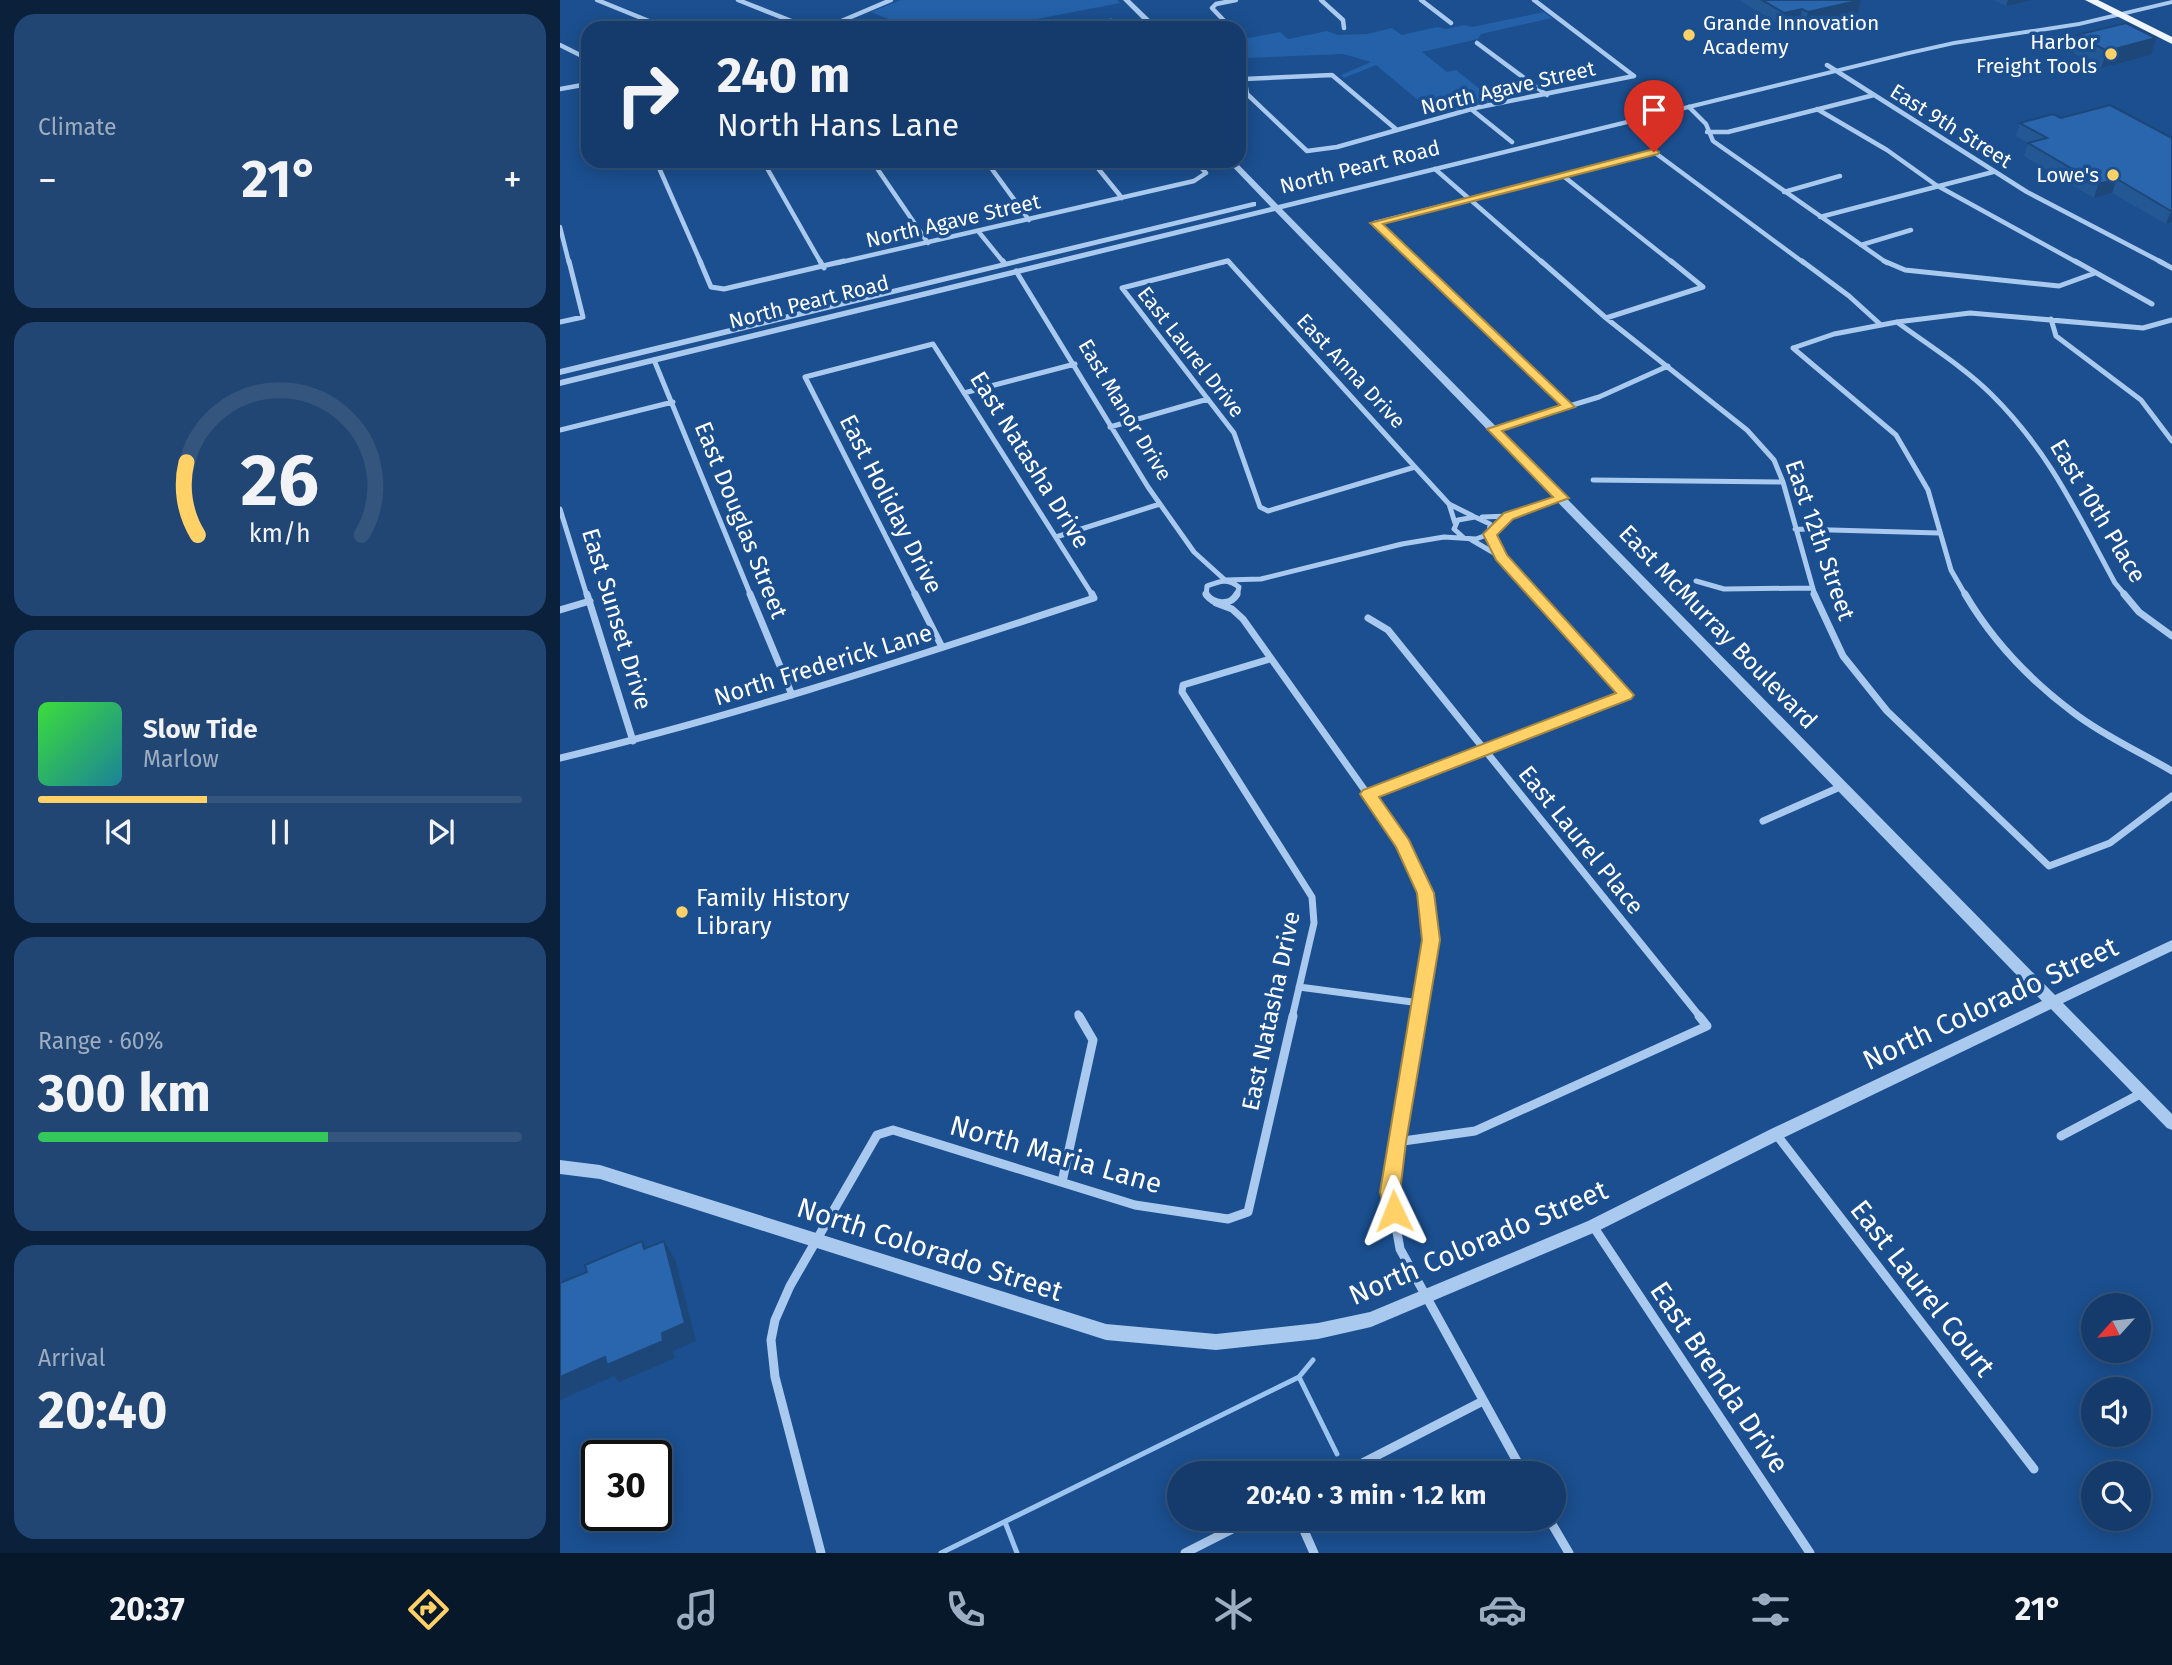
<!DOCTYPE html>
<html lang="en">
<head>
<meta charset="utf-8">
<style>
  :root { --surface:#143b6b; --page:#214673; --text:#f1f3f6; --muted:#9dadc1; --line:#33557e; --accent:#ffd166 }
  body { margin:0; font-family:"Fira Sans",sans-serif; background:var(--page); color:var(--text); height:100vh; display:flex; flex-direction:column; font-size:26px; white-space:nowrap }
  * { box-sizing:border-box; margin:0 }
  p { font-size:23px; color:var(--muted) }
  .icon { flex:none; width:38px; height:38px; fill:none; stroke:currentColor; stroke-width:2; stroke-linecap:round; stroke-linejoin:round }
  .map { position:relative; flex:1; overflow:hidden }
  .drawer { display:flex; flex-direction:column; gap:14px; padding:14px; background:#0b203b; width:560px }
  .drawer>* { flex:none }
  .guide { position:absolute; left:21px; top:21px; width:665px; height:147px; border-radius:21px; box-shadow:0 4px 18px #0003,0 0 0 2px var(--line); background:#143b6b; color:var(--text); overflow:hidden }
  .needle { width:46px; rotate:243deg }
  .tools { position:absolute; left:1521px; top:1293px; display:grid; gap:14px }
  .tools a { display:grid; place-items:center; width:70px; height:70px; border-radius:50%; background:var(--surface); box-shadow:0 4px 18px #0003,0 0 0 2px var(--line); font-size:35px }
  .speed { position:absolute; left:21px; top:1440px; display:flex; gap:14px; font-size:35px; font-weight:700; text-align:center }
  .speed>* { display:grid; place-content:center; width:91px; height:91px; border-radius:50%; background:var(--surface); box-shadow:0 4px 18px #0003,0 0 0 2px var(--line); line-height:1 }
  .speed .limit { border:4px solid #111; border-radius:10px; background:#fff; color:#111 }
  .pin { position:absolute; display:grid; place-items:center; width:60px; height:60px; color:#fff; margin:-72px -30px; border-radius:50% 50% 50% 0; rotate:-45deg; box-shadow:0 0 7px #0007 }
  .pin .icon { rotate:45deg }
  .me { position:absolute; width:77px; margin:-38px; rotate:358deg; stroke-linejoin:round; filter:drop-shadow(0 0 5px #0008) }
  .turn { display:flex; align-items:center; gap:24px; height:147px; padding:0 21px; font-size:32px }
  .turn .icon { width:91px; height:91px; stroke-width:2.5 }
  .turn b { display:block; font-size:49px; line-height:60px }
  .big { font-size:52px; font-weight:700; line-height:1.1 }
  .drawer .widget { flex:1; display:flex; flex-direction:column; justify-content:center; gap:10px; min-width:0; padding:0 24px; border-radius:21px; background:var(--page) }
  .drawer .dial { align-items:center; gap:0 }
  .dial svg { height:182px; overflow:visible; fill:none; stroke:var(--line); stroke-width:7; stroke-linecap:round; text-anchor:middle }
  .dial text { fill:var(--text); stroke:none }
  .song { display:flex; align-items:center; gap:21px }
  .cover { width:84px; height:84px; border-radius:10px; background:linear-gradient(135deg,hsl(120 70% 55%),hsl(190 70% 35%)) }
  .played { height:7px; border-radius:4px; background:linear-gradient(90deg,var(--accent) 35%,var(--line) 35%) }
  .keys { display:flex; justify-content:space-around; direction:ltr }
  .heat { display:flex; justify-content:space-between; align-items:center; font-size:38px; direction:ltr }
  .charge { height:10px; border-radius:5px; background:linear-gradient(90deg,#34c759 60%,var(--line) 0) }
  .trip { position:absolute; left:607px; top:1461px; width:399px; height:70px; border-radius:35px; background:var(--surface); box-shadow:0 4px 18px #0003,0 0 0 2px var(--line); font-weight:700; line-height:70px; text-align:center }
  .tabs { display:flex; height:112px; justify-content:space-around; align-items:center; background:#08182b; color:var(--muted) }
  .tabs .icon { width:49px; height:49px }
  .tabs .current { color:var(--accent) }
  .tabs b { font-size:32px; color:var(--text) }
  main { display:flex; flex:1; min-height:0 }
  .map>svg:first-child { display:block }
</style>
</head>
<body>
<main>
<section class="drawer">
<div class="widget"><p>Climate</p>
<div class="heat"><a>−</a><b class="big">21°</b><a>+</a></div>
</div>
<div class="widget dial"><svg viewBox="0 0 100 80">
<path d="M14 69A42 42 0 1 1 86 69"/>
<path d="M14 69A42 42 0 0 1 9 37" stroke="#ffd166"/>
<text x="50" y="56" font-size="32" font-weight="700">26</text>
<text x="50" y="72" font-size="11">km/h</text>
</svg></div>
<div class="widget">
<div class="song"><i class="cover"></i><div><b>Slow Tide</b><p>Marlow</p></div></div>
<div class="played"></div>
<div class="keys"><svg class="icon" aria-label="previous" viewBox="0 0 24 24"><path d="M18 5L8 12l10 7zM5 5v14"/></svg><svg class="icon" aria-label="pause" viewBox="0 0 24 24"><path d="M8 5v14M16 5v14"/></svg><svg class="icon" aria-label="next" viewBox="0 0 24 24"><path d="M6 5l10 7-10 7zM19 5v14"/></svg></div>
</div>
<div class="widget"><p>Range · 60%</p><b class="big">300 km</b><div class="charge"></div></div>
<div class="widget"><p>Arrival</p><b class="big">20:40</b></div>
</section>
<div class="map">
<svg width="1612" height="1553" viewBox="0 0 1612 1553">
  <rect width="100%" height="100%" fill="#1b4f8f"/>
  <!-- green -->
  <path fill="#2461a8" d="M341 0H557L560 3 430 28H344L341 24 311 12Z
    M984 12 992 18 921 34 918 39 862 52 887 72 896 70 935 101 876 115 816 65 784 78 781 75 811 62 783 54 687 58 683 39 720 32 728 39 767 31 778 35 807 34 832 28 842 35 877 27 886 29 904 25 912 27Z"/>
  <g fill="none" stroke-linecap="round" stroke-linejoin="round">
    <!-- stream -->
    <path stroke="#9cc4f0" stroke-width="5" d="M739 1377 777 1454
      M445 1522 457 1553
      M381 1553 739 1377 753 1360"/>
    <!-- minor-far3 -->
    <path stroke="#a9c9ee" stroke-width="4.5" d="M37 0 106 28
      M178 0 249 28
      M761 0 783 20 784 28
      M861 0 891 23
      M974 0 1074 76
      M265 28 331 0
      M517 28 551 21 564 28
      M671 28 652 8 656 4 676 0
      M917 43 987 95
      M0 45 28 59
      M679 47 687 94 747 151 777 147 915 108 1074 76
      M1267 65 1467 192 1603 263
      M684 79 772 75 837 130
      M0 89 28 84
      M1129 107 1146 124 1153 141 1327 263
      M911 109 952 142
      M1257 109 1327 150 1376 185 1518 263
      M1147 132H1168L1314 95
      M96 161 141 263
      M203 161 261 263
      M312 161 368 243
      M426 161 469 220
      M532 161 562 198
      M875 169 983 263
      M1002 175 1113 263
      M1224 192 1280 176
      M1260 217 1433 172
      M815 223 1094 152 1244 263
      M815 223 857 263
      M0 227 9 263
      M418 231 444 263
      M1301 245 1351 230
      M277 263 634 181 646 173 635 161
      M660 263 668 261 670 263"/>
    <!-- minor-far2 -->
    <path stroke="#a9c9ee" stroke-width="5" d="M140 261 151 287 164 289 284 261
      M260 261 264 268
      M443 261 445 264
      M667 261 562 288 674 433 700 507 708 511 855 467
      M668 261 855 467
      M855 261 1009 407
      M981 261 1046 318 1187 430 1214 460 1223 482 1255 596
      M1242 261 1289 296 1321 325
      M1324 261 1345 270 1499 286 1535 273
      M1515 261 1592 304
      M1599 261 1612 268
      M456 271 588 487 634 552 665 580
      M1046 318 1143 287 1111 261
      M1491 319 1496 336 1581 400 1612 441
      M0 322 23 317 9 261
      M1337 322C1368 345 1404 367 1431 394 1489 451 1517 513 1555 583L1566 596
      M1233 348 1336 435 1368 490 1391 570 1406 596
      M1233 348 1274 334 1337 322 1410 313 1583 328 1612 320
      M94 360 191 596
      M404 393 515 364
      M550 427 648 399
      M933 429 1039 397 1108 366
      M0 430 113 402
      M855 467 889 504 895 523
      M1033 480 1223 482
      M889 504 913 516
      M0 509 27 596
      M922 517 949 516 1002 498
      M1235 529 1379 533
      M929 534 938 554
      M496 537 600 504
      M910 539 941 557 976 596
      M666 580 701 579 842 544 884 537 916 539 929 534 930 524 915 517 898 520 894 529 904 538
      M1136 581 1164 589 1252 588
      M356 596 245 377 373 344 533 596
      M646 596 647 586C660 581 667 578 679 587L677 596"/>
    <!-- minor-far1 -->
    <path stroke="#a9c9ee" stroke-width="7" d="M27 594 73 741
      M190 594 232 695
      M355 594 382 647
      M646 594C653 605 671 606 677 594
      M1254 594 1283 656 1327 711 1489 866 1550 843 1612 796
      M1405 594C1432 640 1471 681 1514 713 1544 736 1580 752 1612 771
      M1564 594 1579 612 1612 636
      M656 603 672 609 683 619 843 844 865 893 871 940 858 1018
      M0 610 30 601
      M808 618 828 630 1141 1018
      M710 659 623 685 622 692 752 897 754 923 732 1018
      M0 758C181 715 357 656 534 598L532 594
      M808 794 1066 695 975 594
      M1203 821 1280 787
      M739 987 860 1003
      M518 1014 520 1018"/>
    <!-- minor -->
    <path stroke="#a9c9ee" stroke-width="9" d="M859 1016 830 1192 840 1249 964 1474
      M1216 1134 1474 1469
      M1501 1136 1582 1093
      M836 1142 915 1131 1147 1026 1139 1016
      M502 1182 533 1040 519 1016
      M1033 1226 1250 1553
      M781 1474 923 1401
      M739 1519 754 1553
      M989 1519 1009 1553
      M261 1553 215 1377 211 1340 215 1320 230 1286 317 1135 333 1130 575 1205 668 1219 688 1212 733 1016
      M625 1553 692 1519"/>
    <!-- tertiary -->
    <path fill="#a9c9ee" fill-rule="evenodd" d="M563 0H570L599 28H591Z
      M1612 0V4L1519 26 1394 45 1349 55 722 209 1495 995 1612 940V951L1503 1003 1612 1114V1130L1607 1128 1491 1009 1221 1139 1038 1231 811 1327 758 1339 656 1350 546 1340 40 1179 0 1174V1160L40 1165 546 1324 656 1334 758 1323 810 1312 1028 1221 1211 1129 1482 1001 715 211 0 386V380L711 207 667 161H675L718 205 1349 51 1394 41 1519 22Z
      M693 202H696V206L0 375V369Z"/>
    <!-- primary -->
    <path fill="#f0f6ff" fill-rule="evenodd" d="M1525 0H1538L1612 37V44Z"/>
  </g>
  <!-- wall -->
  <path fill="#245895" d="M1179 0H1301L1298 13 1245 25 1240 22 1222 26Z
    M1434 0H1473L1446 6Z
    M1517 35 1591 55 1541 68 1512 52Z
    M1501 118 1612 138V222L1606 224 1552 193 1534 198 1464 156 1468 143 1456 136 1460 123Z"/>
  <!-- shaded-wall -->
  <path fill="#1d4779" d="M1301 0 1298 13 1245 25 1248 12Z
    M1448 0H1473L1446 6Z
    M1242 9 1240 22 1222 26 1224 13Z
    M1596 38 1591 55 1541 68 1547 51Z
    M1557 179 1552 193 1534 198 1538 184Z
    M1612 210V222L1606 224 1611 211Z
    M104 1241 115 1259 136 1341 113 1351 115 1358 59 1382 54 1376 0 1400V1377L102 1333Z"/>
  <!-- building -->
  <path fill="#2a66ad" stroke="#1d4779" stroke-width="2" d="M1202 0H1301L1248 12 1242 9 1224 13Z
    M1566 23 1596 38 1547 51 1517 35Z
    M1550 105 1612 138V210L1611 211 1557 179 1538 184 1468 143 1487 138 1460 123 1493 114 1501 118Z
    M82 1241 84 1249 104 1241 125 1323 102 1333 103 1341 47 1365 45 1357 0 1377V1283L27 1272 25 1265Z"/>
  <!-- route -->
  <path fill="#ffd166" stroke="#a68842" stroke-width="2" d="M1094 149 1099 152 1098 154 823 224 1015 407 942 431 1009 498 953 519 937 535 947 555 1074 695 1071 699 819 797 849 840 874 893 880 940 846 1142 840 1192 843 1211 841 1217 834 1220 826 1217 820 1192 862 940 857 893 836 847 800 794 803 790 1056 693 936 560 923 534 944 513 993 497 927 429 1000 405 810 223Z"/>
  <!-- markers -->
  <g fill="#ffd166" stroke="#1b4f8f" stroke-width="2.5">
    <circle cx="1129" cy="35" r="7"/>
    <circle cx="1551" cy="54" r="7"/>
    <circle cx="1553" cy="175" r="7"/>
    <circle cx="122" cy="912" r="7"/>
  </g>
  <g text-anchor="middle" stroke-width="7" stroke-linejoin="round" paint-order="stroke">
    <!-- far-poi labels -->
    <g font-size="21" fill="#fff" stroke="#1b4f8f" text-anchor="end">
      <text x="1143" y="30" text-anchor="start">Grande Innovation<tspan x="1143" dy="24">Academy</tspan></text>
      <text x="1537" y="49">Harbor<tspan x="1537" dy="24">Freight Tools</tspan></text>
      <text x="1539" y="182">Lowe's</text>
    </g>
    <!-- far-street labels -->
    <g font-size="21" fill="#fff" stroke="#1b4f8f">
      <text transform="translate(948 88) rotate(-13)" y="7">North Agave Street</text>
      <text transform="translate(1391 126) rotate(32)" y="7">East 9th Street</text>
      <text transform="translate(800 167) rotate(-14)" y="7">North Peart Road</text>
      <text transform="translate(393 221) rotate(-13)" y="7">North Agave Street</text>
      <text transform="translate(249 302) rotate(-14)" y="7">North Peart Road</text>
      <text transform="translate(631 352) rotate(52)" y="7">East Laurel Drive</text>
      <text transform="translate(791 371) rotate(47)" y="7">East Anna Drive</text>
      <text transform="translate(565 410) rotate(59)" y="7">East Manor Drive</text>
    </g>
    <!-- street labels -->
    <g font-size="24" fill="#fff" stroke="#1b4f8f">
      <text transform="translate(470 460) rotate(58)" y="8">East Natasha Drive</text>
      <text transform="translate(331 504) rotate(63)" y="8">East Holiday Drive</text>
      <text transform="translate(1538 511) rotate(59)" y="8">East 10th Place</text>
      <text transform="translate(181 520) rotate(68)" y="8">East Douglas Street</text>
      <text transform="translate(1260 540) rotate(71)" y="8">East 12th Street</text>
      <text transform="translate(57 619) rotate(73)" y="8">East Sunset Drive</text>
      <text transform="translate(1158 627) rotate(46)" y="8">East McMurray Boulevard</text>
      <text transform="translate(263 665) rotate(-17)" y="8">North Frederick Lane</text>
      <text transform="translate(1021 840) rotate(51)" y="8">East Laurel Place</text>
      <text transform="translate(711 1011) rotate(-78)" y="8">East Natasha Drive</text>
    </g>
    <!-- poi labels -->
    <g font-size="24" fill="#fff" stroke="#1b4f8f" text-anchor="start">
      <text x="136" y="906">Family History<tspan x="136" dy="28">Library</tspan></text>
    </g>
    <!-- near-street labels -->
    <g font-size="28" fill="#fff" stroke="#1b4f8f">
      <text transform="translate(1430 1003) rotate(-25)" y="10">North Colorado Street</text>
      <text transform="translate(496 1154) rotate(16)" y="10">North Maria Lane</text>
      <text transform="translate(918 1242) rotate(-23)" y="10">North Colorado Street</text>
      <text transform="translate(370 1249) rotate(18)" y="10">North Colorado Street</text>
      <text transform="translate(1363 1288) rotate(52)" y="10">East Laurel Court</text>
      <text transform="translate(1160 1377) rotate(56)" y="10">East Brenda Drive</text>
    </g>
  </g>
</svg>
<div class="tools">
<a><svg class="needle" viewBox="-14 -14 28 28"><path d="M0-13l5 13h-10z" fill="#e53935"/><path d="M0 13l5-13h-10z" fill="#9dadc1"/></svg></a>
<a><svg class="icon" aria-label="sound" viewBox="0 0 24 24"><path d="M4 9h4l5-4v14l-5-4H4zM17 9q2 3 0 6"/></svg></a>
<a><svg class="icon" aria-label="search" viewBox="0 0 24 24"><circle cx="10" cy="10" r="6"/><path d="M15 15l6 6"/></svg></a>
</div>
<div class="speed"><div class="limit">30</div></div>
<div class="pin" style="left:1094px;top:152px;background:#d93025"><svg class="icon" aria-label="arrive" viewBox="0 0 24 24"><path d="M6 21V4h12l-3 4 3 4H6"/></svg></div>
<svg class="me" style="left:834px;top:1211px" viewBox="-20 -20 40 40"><path d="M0-17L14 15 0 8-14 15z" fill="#ffd166" stroke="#fff" stroke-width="4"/></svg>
<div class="trip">20:40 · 3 min · 1.2 km</div>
<div class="guide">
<div class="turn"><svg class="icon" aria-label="right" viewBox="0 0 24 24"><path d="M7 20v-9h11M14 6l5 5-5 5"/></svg><div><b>240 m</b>North Hans Lane</div></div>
</div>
</div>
</main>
<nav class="tabs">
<b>20:37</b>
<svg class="icon current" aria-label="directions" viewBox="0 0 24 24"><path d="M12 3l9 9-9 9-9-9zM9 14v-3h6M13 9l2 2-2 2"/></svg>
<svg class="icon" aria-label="music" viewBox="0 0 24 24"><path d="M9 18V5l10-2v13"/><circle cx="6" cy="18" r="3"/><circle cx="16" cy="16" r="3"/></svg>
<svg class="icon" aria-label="phone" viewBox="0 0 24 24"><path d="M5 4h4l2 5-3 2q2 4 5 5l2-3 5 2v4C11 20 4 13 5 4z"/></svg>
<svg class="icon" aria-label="climate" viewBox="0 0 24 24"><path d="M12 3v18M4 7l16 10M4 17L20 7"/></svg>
<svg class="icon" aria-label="car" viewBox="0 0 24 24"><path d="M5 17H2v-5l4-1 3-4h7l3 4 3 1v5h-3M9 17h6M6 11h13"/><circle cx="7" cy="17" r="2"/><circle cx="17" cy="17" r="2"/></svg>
<svg class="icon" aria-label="filters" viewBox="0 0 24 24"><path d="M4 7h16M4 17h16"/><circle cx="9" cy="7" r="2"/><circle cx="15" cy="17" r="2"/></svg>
<b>21°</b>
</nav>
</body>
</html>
